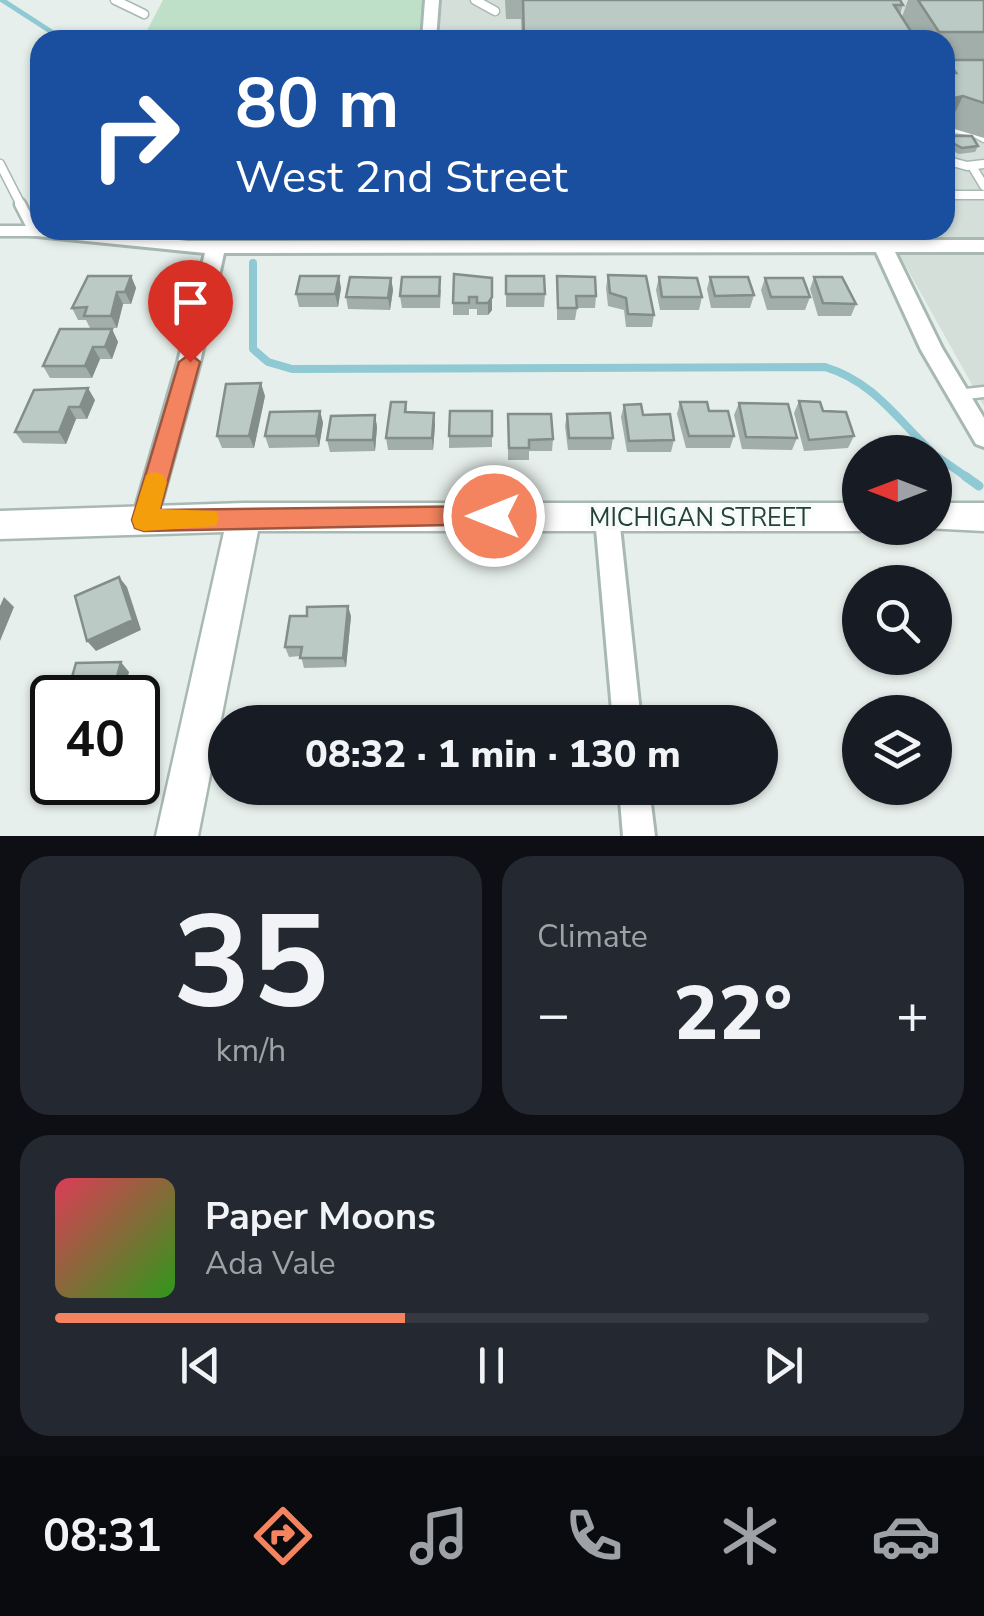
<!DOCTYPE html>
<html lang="en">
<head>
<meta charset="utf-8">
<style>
  :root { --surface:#171b24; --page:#242831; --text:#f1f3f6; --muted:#9ea1a6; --line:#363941; --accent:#f4845f }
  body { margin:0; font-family:"Nunito Sans",sans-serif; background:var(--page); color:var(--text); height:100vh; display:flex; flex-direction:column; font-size:38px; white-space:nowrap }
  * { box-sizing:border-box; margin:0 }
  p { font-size:32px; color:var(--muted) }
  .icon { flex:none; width:55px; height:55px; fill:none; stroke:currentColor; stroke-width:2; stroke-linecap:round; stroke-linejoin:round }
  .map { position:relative; height:836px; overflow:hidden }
  .panel { display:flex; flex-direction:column; gap:20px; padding:20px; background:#0d0f14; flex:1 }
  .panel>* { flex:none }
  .top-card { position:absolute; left:30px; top:30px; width:925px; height:210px; border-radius:30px; box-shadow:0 2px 8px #0004; background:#1a4fa0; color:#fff; overflow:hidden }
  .needle { width:65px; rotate:270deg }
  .buttons { position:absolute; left:842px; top:435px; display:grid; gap:20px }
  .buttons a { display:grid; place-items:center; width:110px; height:110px; border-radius:50%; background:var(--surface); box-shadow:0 2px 8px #0004; font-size:50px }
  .speed { position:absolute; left:30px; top:675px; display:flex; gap:20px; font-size:50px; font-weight:700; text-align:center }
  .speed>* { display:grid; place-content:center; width:130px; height:130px; border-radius:50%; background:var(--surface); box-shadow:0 2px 8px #0004; line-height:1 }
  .speed .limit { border:5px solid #111; border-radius:15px; background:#fff; color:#111 }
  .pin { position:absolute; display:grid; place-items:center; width:85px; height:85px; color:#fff; margin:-102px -42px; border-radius:50% 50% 50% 0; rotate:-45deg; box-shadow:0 0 10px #0007 }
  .pin .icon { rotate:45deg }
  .me { position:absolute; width:110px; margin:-55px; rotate:270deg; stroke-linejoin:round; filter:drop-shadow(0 0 8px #0008) }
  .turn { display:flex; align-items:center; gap:35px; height:210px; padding:0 40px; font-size:45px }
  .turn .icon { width:130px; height:130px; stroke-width:2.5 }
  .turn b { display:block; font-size:70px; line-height:85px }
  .big { font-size:75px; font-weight:800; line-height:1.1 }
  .panel .widget { flex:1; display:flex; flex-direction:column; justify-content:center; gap:15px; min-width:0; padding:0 35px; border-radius:30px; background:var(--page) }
  .panel .dial { align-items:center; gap:0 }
  .dial b { font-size:130px; line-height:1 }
  .song { display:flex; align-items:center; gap:30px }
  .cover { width:120px; height:120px; border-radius:15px; background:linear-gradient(135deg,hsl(350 70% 55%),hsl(110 70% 35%)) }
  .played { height:10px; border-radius:5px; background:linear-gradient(90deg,var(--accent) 40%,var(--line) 40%) }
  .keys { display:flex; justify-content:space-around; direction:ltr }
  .heat { display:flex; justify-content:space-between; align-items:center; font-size:55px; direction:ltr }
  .panel .tiles { flex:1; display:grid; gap:20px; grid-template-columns:1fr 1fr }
  .widget:last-child { grid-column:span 2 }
  .trip { position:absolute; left:208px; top:705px; width:570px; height:100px; border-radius:50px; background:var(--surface); box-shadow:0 2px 8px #0004; font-weight:800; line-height:100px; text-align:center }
  .tabs { display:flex; height:160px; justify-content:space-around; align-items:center; background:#090b0e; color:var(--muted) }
  .tabs .icon { width:70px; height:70px }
  .tabs .current { color:var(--accent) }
  .tabs b { font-size:45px; color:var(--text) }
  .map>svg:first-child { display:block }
</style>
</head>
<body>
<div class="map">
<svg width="984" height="836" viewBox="0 0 984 836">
  <rect width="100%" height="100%" fill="#e6efeb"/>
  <!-- built -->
  <path fill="#d4dfda" d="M442 0H984V406L890 238H222L224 230H945V40H439Z"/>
  <!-- green -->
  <path fill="#bfe0c8" d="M163 0H423L419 40H142Z"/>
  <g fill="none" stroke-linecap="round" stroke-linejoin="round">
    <!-- stream-far2 -->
    <path stroke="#8ec9d4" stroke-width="5" d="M2 0 64 40"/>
    <!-- stream-far1 -->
    <path stroke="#8ec9d4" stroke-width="8" d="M253 263V349L268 362 292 369 825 367C874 382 896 418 932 452
      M935 455 968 478"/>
    <!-- stream -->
    <path stroke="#8ec9d4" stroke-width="9" d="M965 476 979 486"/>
    <!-- service-far1 casing -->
    <g stroke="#a8b8b2" stroke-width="11">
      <path id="service-far1" d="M115 0 144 14
        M475 0 495 11
        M945 128 971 131 984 138
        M945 160 967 166 984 164
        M0 164 22 207
        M972 166 984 186
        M945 195H984"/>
    </g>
    <!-- service casing -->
    <g stroke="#a8b8b2" stroke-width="15">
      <path id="service" d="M0 231H34L20 204
        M957 395 984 392"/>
    </g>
    <!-- minor casing -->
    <g stroke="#a8b8b2" stroke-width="6">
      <path id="minor" d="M425 0H439L436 40H422Z
        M34 225 40 226V230H82L188 241 984 240V252H895L942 348 984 418V447L976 444 921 350 876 252 224 253 200 362 156 521 153 528 144 532 135 528 132 521 178 362 205 253 27 235V227Z
        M607 507 616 510 619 517 641 722H613L595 517 598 510Z
        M619 788H649L655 836H623Z"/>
    </g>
    <!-- tertiary casing -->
    <g stroke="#a8b8b2" stroke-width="5">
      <path id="tertiary" d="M244 503H860V528H870L860 531H258L198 836H156L224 532 0 539V511Z
        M935 503H984V531L925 528H935Z"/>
    </g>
    <!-- service-far1 -->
    <use href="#service-far1" stroke="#fff" stroke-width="8"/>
    <!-- service -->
    <use href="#service" stroke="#fff" stroke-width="10"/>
    <!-- minor -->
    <use href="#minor" fill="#fff" fill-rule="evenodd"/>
    <!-- tertiary -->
    <use href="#tertiary" fill="#fff" fill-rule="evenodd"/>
  </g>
  <!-- wall -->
  <path fill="#a1aea9" d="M505 0H900L903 5 900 14 902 17 908 0H984V138L948 127 945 128V66L947 62H945V40H522L521 19H506Z
    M950 136 978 146 975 152 959 154 948 149 947 142Z
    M608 275 654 315 652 327H626L624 310 608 306 606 288Z
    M131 276 136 288 131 304H123L117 328H90L86 320H78L72 308Z
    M506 276 545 294 544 307H506Z
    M557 276 596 296 595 308H577L575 320H557Z
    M659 277 702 297 699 310H660L656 290Z
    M710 277 754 295 750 308H711L707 289Z
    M814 277 856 304 851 316H818L810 289Z
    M391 278 393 290 390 310 348 309 346 297Z
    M492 278V310L488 315H477V309H469V315H453V303Z
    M765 278 810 297 805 310H767L761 290Z
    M341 288 338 307H299L296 294Z
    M441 289 440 308H402L400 296Z
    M112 329 118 342 112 359H100L92 378H50L43 366Z
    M34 390 95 400 87 419H76L66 444 23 443 15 432Z
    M265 396 254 448H222L217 436Z
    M799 401 823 411 854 436 848 448 804 451 794 413Z
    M406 402 407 412 435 425 433 450H388L386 438Z
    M680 402 734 436 730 448H686L677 414Z
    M739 403 797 438 792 450 742 449 734 415Z
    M624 405 643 415 674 440 671 452H627L621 417Z
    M320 411 323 423 319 447 269 448 265 436Z
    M492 411V447L449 448V436Z
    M508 414 553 439 552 451H529V460H508Z
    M567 414 613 438 611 450H568L565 426Z
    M375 415 377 427 375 451 330 452 327 440Z
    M351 616 346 667 304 668 301 656 289 657 285 647Z"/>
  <!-- shaded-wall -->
  <path fill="#838d89" d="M963 96 948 127 945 128V100Z
    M131 276 136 288 131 304 125 292Z
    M339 276 341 288 338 307 335 294Z
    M391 278 393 290 390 310 388 298Z
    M117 292 123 304 117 328 111 316Z
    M492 297V310L488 315V303Z
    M112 329 118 342 112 359 105 347Z
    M93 347 100 359 92 378 85 366Z
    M261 383 265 396 254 448 249 436Z
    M88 388 95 400 87 419 80 407Z
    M69 407 76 419 66 444 59 432Z
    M320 411 323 423 319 447 316 436Z
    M434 413 435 425 433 450 432 438Z
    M375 415 377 427 375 451 373 440Z
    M119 577 127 587 141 630 96 651 87 641Z
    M4 597 14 607 0 641V606Z
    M348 606 351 616 346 667 343 658Z
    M121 662 129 672 122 698H111Z"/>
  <!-- building -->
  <path fill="#bbcac4" stroke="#838d89" stroke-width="2.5" d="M523 0H900L903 5H894L914 36 908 40H524Z
    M918 0H984V32H939Z
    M947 60H984V103L963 96 945 100V73H956Z
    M950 136H972L978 146 962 148 951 142Z
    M454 274 492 278V297L488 303H477V297H469V303H453Z
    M608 275 646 276 654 315 628 314 626 298 610 293Z
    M88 276H131L125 292H117L111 316H84L87 307 72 308Z
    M300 276H339L335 294H296Z
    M506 276H544L545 294H506Z
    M557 276 595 277 596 296H576L577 308H558Z
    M350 277 391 278 388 298 346 297Z
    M402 277H440L439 296H400Z
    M659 277 697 278 702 297H662Z
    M710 277H748L754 295 715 296Z
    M814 277H842L856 304 823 303Z
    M765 278H803L810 297H771Z
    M60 329H112L105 347H93L85 366H43Z
    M261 383 249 436H217L226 384Z
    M88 388 80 407H69L59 432H15L34 390Z
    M799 401 820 402 823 411 846 412 854 436 809 440Z
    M391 402H406L405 412 434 413 432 438H386Z
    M680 402H707L709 411H728L734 436H689Z
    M739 403 788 404 797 438 746 437Z
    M641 404 643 415 670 414 674 440 629 441 624 405Z
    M320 411 316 436H265L270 412Z
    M450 411H492V436H449Z
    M610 413 613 438H569L567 414Z
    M508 414H551L553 439 529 440V448H509Z
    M375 415 373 440H327L331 416Z
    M119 577 133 620 87 641 75 596Z
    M348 606 343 658H300L302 647H285L290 616H307V607Z
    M121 662 111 698H66L76 663Z"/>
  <!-- route -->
  <path fill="#f4845f" stroke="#9f563e" stroke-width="2.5" d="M190 354 200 362 160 510 494 506 502 509 506 516 502 524 144 531 135 528 132 520 179 362Z"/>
  <!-- slow -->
  <path fill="#f59e0b" d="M155 472 163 475 167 482 160 509 216 511 219 518 216 526 144 531 135 528 132 520 146 475Z"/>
  <g text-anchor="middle" stroke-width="8" stroke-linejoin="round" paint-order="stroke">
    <!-- street labels -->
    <g font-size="25" fill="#24423a" stroke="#f7fbf9">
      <text x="700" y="526">MICHIGAN STREET</text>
    </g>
  </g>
</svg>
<div class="buttons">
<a><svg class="needle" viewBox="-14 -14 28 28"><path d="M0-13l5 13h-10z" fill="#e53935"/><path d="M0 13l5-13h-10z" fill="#9ea1a6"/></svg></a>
<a><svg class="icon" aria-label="search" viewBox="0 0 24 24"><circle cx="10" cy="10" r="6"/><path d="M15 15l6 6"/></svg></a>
<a><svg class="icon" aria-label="layers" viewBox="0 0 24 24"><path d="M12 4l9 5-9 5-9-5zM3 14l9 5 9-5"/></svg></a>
</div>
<div class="speed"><div class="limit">40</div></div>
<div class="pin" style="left:190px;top:362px;background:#d93025"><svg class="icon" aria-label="arrive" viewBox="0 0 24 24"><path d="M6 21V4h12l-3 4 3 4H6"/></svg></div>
<svg class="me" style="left:494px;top:516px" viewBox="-20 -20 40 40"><circle r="17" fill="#f4845f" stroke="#fff" stroke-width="3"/><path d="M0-11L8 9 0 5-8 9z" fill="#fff"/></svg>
<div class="trip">08:32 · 1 min · 130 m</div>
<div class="top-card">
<div class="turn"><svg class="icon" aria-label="right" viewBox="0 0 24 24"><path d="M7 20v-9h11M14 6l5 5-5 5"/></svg><div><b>80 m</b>West 2nd Street</div></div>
</div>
</div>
<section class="panel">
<div class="tiles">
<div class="widget dial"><b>35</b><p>km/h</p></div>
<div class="widget"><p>Climate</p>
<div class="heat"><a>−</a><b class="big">22°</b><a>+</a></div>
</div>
<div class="widget">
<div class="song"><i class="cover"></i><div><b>Paper Moons</b><p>Ada Vale</p></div></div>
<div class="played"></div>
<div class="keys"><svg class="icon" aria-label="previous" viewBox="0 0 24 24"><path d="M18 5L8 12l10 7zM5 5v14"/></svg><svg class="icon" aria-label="pause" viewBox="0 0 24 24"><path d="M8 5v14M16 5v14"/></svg><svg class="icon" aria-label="next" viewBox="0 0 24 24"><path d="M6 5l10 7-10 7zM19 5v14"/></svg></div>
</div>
</div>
</section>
<nav class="tabs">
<b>08:31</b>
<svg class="icon current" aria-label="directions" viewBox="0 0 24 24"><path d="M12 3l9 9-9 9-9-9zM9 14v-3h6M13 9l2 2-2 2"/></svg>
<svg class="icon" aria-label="music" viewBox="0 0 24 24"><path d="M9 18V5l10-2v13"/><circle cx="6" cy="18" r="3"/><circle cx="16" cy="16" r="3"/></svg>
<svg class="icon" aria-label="phone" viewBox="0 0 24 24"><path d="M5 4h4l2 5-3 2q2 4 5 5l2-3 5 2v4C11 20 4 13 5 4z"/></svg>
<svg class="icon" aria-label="climate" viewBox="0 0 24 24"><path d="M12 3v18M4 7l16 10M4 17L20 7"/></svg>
<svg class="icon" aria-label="car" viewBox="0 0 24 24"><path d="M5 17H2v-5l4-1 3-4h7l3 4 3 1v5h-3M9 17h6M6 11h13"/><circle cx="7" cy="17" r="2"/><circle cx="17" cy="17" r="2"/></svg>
</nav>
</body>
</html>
